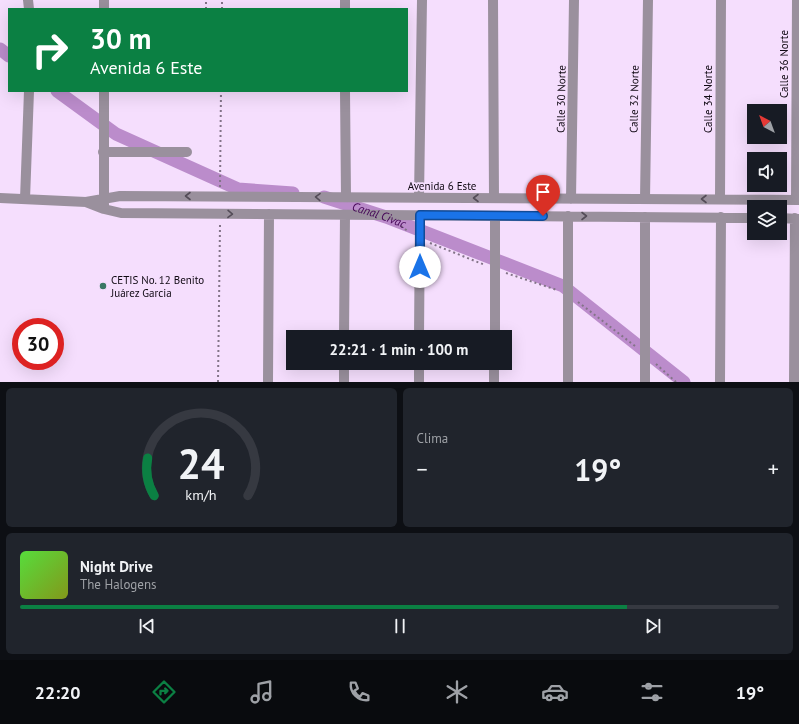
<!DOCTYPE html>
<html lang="es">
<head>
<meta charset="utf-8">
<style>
  :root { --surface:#171b24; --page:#20242c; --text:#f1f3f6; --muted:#9ea1a6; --line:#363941; --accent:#0b8043 }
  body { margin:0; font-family:"PT Sans",sans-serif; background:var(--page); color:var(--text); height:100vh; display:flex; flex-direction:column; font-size:15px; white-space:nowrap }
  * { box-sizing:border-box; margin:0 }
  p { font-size:13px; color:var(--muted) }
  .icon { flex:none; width:22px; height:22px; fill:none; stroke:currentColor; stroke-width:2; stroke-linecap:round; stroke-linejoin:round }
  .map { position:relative; height:382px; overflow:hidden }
  .details { display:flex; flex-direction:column; gap:6px; padding:6px; background:#0d0f14; flex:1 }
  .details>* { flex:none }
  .banner { position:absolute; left:8px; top:8px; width:400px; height:84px; border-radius:0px; box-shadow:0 4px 16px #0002; background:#0b8043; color:#fff; overflow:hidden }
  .needle { width:26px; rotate:319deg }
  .fabs { position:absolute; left:747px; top:104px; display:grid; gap:8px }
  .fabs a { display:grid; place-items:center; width:40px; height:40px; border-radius:0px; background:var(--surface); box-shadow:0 4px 16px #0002; font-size:20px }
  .speed { position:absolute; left:12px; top:318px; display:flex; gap:8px; font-size:20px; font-weight:700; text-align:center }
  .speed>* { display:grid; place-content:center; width:52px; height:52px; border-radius:50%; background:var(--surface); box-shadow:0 4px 16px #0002; line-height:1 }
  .speed .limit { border:6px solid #d22; background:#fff; color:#111 }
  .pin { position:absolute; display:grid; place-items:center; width:34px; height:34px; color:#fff; margin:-41px -17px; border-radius:50% 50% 50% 0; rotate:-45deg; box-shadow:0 0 4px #0007 }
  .pin .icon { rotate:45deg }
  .me { position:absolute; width:44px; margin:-22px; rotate:0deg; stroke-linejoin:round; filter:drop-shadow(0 0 3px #0008) }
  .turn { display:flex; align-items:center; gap:14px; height:84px; padding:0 16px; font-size:18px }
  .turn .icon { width:52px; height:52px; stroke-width:2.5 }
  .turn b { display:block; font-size:28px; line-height:34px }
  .big { font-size:30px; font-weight:700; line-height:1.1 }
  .details .tile { flex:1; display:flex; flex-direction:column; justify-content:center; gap:6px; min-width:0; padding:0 14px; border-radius:6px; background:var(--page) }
  .details .dial { align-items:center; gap:0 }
  .dial svg { height:104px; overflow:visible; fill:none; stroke:var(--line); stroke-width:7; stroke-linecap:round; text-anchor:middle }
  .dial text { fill:var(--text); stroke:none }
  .song { display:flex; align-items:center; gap:12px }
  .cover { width:48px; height:48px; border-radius:6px; background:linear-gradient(135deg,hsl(110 70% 55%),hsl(70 70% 35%)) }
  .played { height:4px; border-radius:2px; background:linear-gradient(90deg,var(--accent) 80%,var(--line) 80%) }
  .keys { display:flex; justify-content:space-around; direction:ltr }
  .heat { display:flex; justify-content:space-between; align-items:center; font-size:22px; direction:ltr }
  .details .tiles { flex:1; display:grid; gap:6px; grid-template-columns:1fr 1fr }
  .tile:last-child { grid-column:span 2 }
  .trip { position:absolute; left:286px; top:330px; width:226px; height:40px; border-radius:0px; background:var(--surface); box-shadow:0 4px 16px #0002; font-weight:700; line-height:40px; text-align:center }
  .tab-bar { display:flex; height:64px; justify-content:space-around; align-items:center; background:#090b0e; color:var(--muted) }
  .tab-bar .icon { width:28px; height:28px }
  .tab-bar .active { color:var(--accent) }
  .tab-bar b { font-size:18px; color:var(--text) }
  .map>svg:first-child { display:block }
</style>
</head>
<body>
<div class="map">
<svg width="799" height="382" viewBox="0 0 799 382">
  <rect width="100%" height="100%" fill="#f5defd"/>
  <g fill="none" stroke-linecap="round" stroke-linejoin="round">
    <!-- canal -->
    <g stroke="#bb8ccb" stroke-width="13">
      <path d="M0 49 9 56"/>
      <path d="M57 91 116 134 238 189 293 193"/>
      <path id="s1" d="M324 197 386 217 563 286 684 382"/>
    </g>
    <!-- path -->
    <path stroke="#837488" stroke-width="2" stroke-dasharray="2 3" stroke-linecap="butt" d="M206 9V0
      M222 9V0
      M220 187 221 91
      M401 226 409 232
      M430 243 485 265
      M506 273 557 290
      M578 302 635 346
      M656 364 676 382
      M218 382 220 225"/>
    <!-- street -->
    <path stroke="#9a909d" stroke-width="10" d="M28 0 29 9
      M104 0V9
      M345 0V9
      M493 0 494 198
      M104 91V205
      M345 91 346 197
      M103 152H187
      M419 197 422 0
      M0 198 86 202 120 196 799 200
      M25 199 29 91
      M571 199 574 0
      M645 199 648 0
      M720 199 721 0
      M796 200 797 0
      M86 202 104 209 121 213 754 218
      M780 218 799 219
      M344 337 345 215
      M419 337 420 215
      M495 337V216
      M268 382 269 214
      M344 382V363
      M419 382V363
      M494 382V363
      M568 382V216
      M645 382V217
      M720 382 721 217
      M794 382 795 218"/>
  </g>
  <!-- one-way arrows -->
  <defs><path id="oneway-chevron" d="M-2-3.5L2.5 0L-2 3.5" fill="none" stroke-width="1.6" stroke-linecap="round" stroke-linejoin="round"/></defs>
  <g stroke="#544c58">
    <use href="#oneway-chevron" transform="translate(188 196) rotate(-180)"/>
    <use href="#oneway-chevron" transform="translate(318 197) rotate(-179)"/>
    <use href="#oneway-chevron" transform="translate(476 198) rotate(-180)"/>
    <use href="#oneway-chevron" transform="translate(704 199) rotate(-180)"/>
    <use href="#oneway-chevron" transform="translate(230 214) rotate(1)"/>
    <use href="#oneway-chevron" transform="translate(584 216)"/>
  </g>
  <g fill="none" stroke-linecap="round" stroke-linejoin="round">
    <!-- route casing -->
    <g stroke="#114b97" stroke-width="10">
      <path id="route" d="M420 267V215L543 216"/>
    </g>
    <!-- route -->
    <use href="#route" stroke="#1a73e8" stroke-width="7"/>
  </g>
  <!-- markers -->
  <circle fill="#397764" stroke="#f5defd" stroke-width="1.5" cx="103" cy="286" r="4"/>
  <g text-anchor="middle" stroke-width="3.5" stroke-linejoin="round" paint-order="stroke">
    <!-- street labels -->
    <g font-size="11" fill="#0f0812" stroke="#f5defd">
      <text transform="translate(784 64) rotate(-90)" y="4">Calle 36 Norte</text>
      <text transform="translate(561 99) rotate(-89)" y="4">Calle 30 Norte</text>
      <text transform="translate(634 99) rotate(-89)" y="4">Calle 32 Norte</text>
      <text transform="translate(708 99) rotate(-90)" y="4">Calle 34 Norte</text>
      <text x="442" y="190">Avenida 6 Este</text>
    </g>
    <!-- poi labels -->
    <g font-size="11" fill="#0f0812" stroke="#f5defd" text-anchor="start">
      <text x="111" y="284">CETIS No. 12 Benito<tspan x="111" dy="13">Juárez Garcia</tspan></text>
    </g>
    <!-- water labels -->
    <g font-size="12" font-style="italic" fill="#440556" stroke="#f5defd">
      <text dy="4" stroke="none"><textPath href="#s1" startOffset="58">Canal Civac</textPath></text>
    </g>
  </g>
</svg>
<div class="fabs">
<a><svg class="needle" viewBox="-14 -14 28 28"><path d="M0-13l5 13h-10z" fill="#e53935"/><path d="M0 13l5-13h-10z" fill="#9ea1a6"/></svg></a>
<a><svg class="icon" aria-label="sound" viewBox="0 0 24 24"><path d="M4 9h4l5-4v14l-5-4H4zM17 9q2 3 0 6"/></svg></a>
<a><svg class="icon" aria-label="layers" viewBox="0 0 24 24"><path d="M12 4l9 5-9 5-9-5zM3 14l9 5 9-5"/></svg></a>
</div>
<div class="speed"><div class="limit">30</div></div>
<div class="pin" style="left:543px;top:216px;background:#d93025"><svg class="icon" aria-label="arrive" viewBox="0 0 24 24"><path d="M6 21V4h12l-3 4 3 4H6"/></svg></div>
<svg class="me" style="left:420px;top:267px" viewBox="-20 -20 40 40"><circle r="19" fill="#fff"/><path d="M0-13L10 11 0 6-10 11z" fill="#1a73e8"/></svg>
<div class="trip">22:21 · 1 min · 100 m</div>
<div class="banner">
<div class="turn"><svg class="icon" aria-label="right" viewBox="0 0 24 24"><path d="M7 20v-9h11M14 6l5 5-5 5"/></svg><div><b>30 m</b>Avenida 6 Este</div></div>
</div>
</div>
<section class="details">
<div class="tiles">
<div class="tile dial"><svg viewBox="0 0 100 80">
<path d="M14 69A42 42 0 1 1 86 69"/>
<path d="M14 69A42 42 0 0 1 9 40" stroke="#0b8043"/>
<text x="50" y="56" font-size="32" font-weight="700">24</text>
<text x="50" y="72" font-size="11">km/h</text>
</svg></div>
<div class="tile"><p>Clima</p>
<div class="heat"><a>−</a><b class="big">19°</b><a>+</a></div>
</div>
<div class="tile">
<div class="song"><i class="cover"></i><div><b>Night Drive</b><p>The Halogens</p></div></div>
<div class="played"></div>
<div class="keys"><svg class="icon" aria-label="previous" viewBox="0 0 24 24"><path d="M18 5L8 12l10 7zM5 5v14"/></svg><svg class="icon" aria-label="pause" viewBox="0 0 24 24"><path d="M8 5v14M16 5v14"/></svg><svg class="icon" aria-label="next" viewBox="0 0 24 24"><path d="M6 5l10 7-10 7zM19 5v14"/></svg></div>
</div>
</div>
</section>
<nav class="tab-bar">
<b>22:20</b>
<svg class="icon active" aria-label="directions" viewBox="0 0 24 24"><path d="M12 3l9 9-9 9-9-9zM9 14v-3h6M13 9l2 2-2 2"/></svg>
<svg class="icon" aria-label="music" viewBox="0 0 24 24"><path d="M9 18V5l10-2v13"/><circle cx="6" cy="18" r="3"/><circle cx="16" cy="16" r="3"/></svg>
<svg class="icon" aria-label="phone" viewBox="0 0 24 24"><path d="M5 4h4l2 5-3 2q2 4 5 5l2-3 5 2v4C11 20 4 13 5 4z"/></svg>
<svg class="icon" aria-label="climate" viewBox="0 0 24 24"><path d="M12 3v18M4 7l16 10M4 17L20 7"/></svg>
<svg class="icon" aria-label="car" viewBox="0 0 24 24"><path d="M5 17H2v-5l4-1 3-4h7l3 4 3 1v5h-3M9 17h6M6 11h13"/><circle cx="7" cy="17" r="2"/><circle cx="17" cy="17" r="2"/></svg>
<svg class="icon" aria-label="filters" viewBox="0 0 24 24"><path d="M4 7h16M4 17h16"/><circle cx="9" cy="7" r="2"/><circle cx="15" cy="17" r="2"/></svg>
<b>19°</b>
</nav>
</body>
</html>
